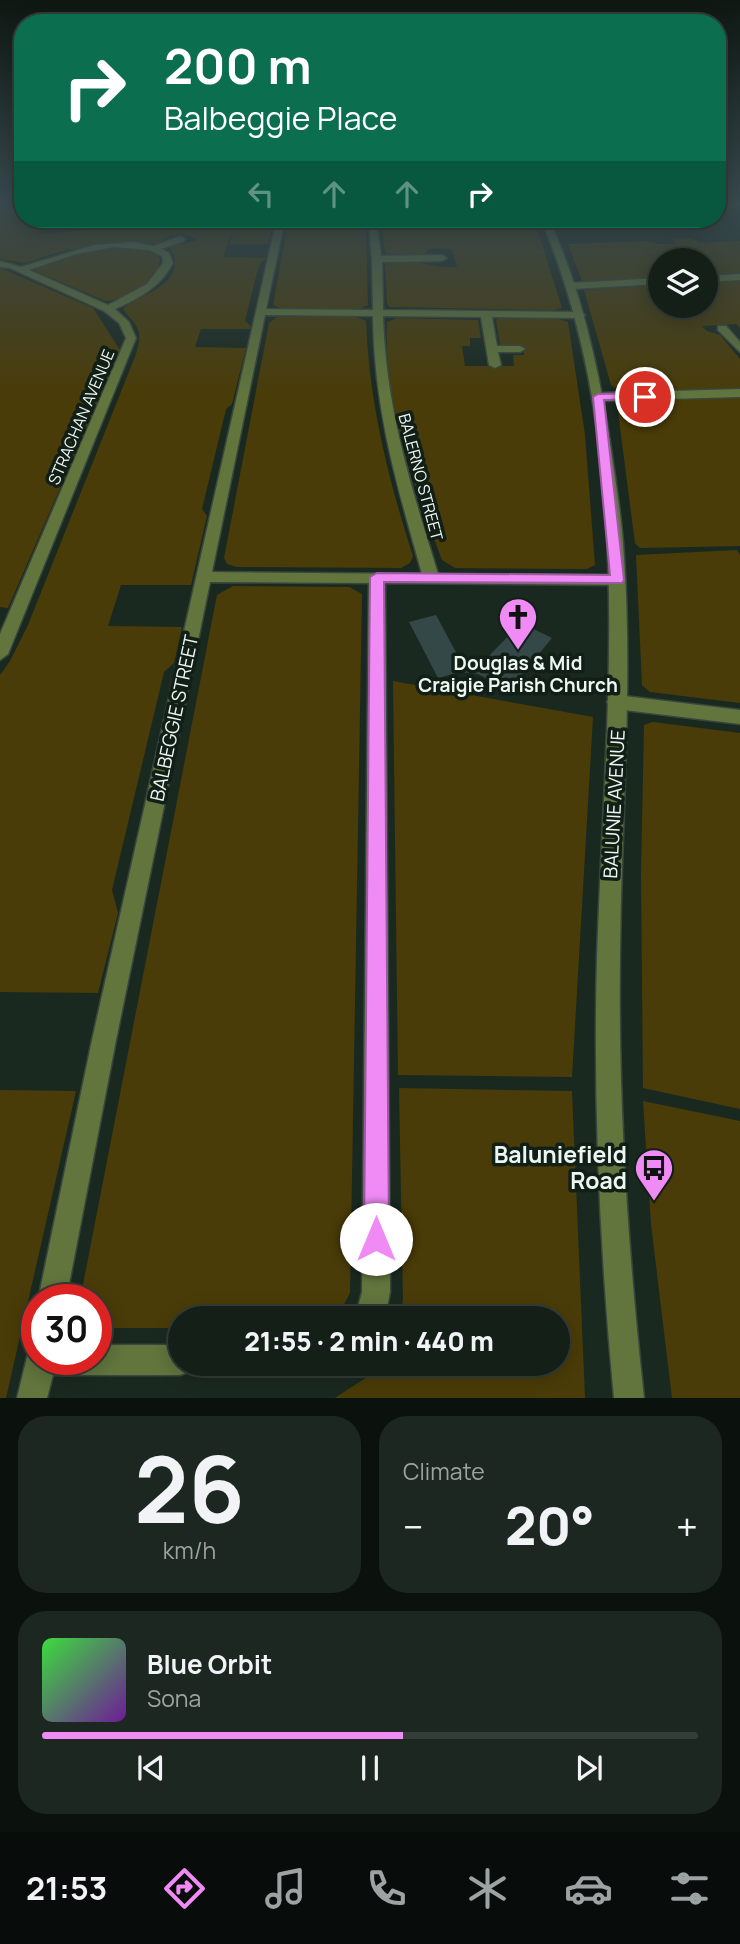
<!DOCTYPE html>
<html lang="en">
<head>
<meta charset="utf-8">
<style>
  :root { --surface:#141f18; --page:#1d2721; --text:#f1f3f6; --muted:#9da2a2; --line:#333d37; --accent:#f08bf6 }
  body { margin:0; font-family:Manrope,sans-serif; background:var(--page); color:var(--text); height:100vh; display:flex; flex-direction:column; font-size:26px; white-space:nowrap }
  * { box-sizing:border-box; margin:0 }
  p { font-size:23px; color:var(--muted) }
  .icon { flex:none; width:38px; height:38px; fill:none; stroke:currentColor; stroke-width:2; stroke-linecap:round; stroke-linejoin:round }
  .map { position:relative; height:1398px; overflow:hidden }
  .panel { display:flex; flex-direction:column; gap:18px; padding:18px; background:#0b110d; flex:1 }
  .panel>* { flex:none }
  .guide { position:absolute; left:14px; top:14px; width:712px; height:214px; border-radius:28px; box-shadow:0 4px 18px #0003,0 0 0 2px var(--line); background:#0b6e4f; color:#fff; overflow:hidden }
  .fabs { position:absolute; left:648px; top:248px; display:grid; gap:14px }
  .fabs a { display:grid; place-items:center; width:70px; height:70px; border-radius:50%; background:var(--surface); box-shadow:0 4px 18px #0003,0 0 0 2px var(--line); font-size:35px }
  .speed { position:absolute; left:21px; top:1284px; display:flex; gap:14px; font-size:35px; font-weight:700; text-align:center }
  .speed>* { display:grid; place-content:center; width:91px; height:91px; border-radius:50%; background:var(--surface); box-shadow:0 4px 18px #0003,0 0 0 2px var(--line); line-height:1 }
  .speed .limit { border:10px solid #d22; background:#fff; color:#111 }
  .pin { position:absolute; display:grid; place-items:center; width:60px; height:60px; color:#fff; margin:-30px; border:4px solid #fff; border-radius:50%; box-shadow:0 2px 7px #0007 }
  .me { position:absolute; width:77px; margin:-38px; rotate:0deg; stroke-linejoin:round; filter:drop-shadow(0 0 5px #0008) }
  .turn { display:flex; align-items:center; gap:24px; height:147px; padding:0 35px; font-size:32px }
  .turn .icon { width:91px; height:91px; stroke-width:2.5 }
  .turn b { display:block; font-size:49px; line-height:60px }
  .lanes { display:flex; align-items:center; height:66px; padding:0 35px; background:#0003; justify-content:center; gap:35px; direction:ltr }
  .lanes .off { opacity:.35 }
  .big { font-size:52px; font-weight:800; line-height:1.1 }
  .panel .card { flex:1; display:flex; flex-direction:column; justify-content:center; gap:10px; min-width:0; padding:0 24px; border-radius:28px; background:var(--page) }
  .panel .dial { align-items:center; gap:0 }
  .dial b { font-size:91px; line-height:1 }
  .song { display:flex; align-items:center; gap:21px }
  .cover { width:84px; height:84px; border-radius:10px; background:linear-gradient(135deg,hsl(120 70% 55%),hsl(280 70% 35%)) }
  .played { height:7px; border-radius:4px; background:linear-gradient(90deg,var(--accent) 55%,var(--line) 55%) }
  .keys { display:flex; justify-content:space-around; direction:ltr }
  .heat { display:flex; justify-content:space-between; align-items:center; font-size:38px; direction:ltr }
  .panel .tiles { flex:1; display:grid; gap:18px; grid-template-columns:1fr 1fr }
  .card:last-child { grid-column:span 2 }
  .trip { position:absolute; left:168px; top:1306px; width:402px; height:70px; border-radius:35px; background:var(--surface); box-shadow:0 4px 18px #0003,0 0 0 2px var(--line); font-weight:800; line-height:70px; text-align:center }
  .dock { display:flex; height:112px; justify-content:space-around; align-items:center; background:#080c0a; color:var(--muted) }
  .dock .icon { width:49px; height:49px }
  .dock .current { color:var(--accent) }
  .dock b { font-size:32px; color:var(--text) }
  .map>svg:first-child { display:block }
</style>
</head>
<body>
<div class="map">
<svg width="740" height="1398" viewBox="0 0 740 1398">
  <rect width="100%" height="100%" fill="#1a2920"/>
  <!-- green -->
  <path fill="#4a3c08" d="M0 200H23V219H47L40 234 216 219H274L268 244H230L233 234H231L223 257 266 258 259 265 245 321 251 326 250 329H201L195 347 246 348 232 404 226 409 202 509 207 516 191 585H121L108 626 182 627 174 663 164 672 112 890 118 913 98 993 0 992V675L10 661 28 625 136 354C144 328 137 328 123 309 137 296 174 288 175 263 176 257 171 252 170 247L195 241 196 238 182 234 172 235 157 244 120 242 91 246 62 251 25 263 0 259Z
    M381 219H534L562 308 555 310 390 307 387 304 385 266 387 263C414 257 432 269 457 267L452 249H429L424 255 387 254 385 252Z
    M296 226H359L366 229 368 305 359 309 280 308 273 305 287 229Z
    M693 238 699 243 740 241V275L705 277V261H660V280L586 282 582 281 568 244 648 241 658 244H676L673 239Z
    M114 249 140 248 158 255 160 260C157 283 126 301 105 301L35 271C52 252 91 252 114 249Z
    M0 268 93 308 120 350 8 608 0 607Z
    M740 281V328L736 324 702 326 707 331 720 335 740 359V389L623 393 611 385 584 290 660 285V306H705V283Z
    M277 317H356L366 321C369 402 388 479 413 556L410 563 401 568 237 567 227 564 224 558 269 323Z
    M397 318 478 320 481 338H470V346H462L465 366H514L513 355H524L522 346H500L496 320 499 318 559 319 568 322 585 435 595 565 587 569 455 568 442 560C415 488 383 400 387 322Z
    M740 397V546L640 548 635 543 617 404 631 400Z
    M737 550 740 555V703L650 692 642 685 636 555Z
    M233 586 349 587 362 594 350 1293 337 1318H180V1328H100L96 1325V1300H80L217 595Z
    M393 681 593 717 572 1077 398 1075Z
    M653 722 740 733V1109L643 1088 641 874 644 725Z
    M399 1088 572 1091 585 1398H335L367 1377 377 1363H558V1318H399L403 1300Z
    M0 1090 76 1091 6 1398H0Z
    M643 1101 740 1121V1398H672L651 1224Z"/>
  <!-- building -->
  <path fill="#334847" d="M436 615 458 656 487 658 521 623 552 638 509 690 478 674 460 672 438 678 409 622Z"/>
  <g fill="none" stroke-linecap="round" stroke-linejoin="round">
    <!-- minor casing -->
    <g stroke="#38463d" stroke-width="3">
      <path id="minor" d="M740 202V206L718 207V203Z
        M368 219H376L381 256 442 255 447 258 442 261 382 262 383 310 580 312 585 315 580 318 492 317 497 346H520L525 349 520 352H498L501 365 495 368 489 365 481 317 383 316C386 410 411 485 438 574L617 575 625 580 617 585 385 583 390 1292 385 1318H355L362 1292 369 583 210 582 116 1040 66 1300H38L92 1040 275 227 294 220ZM294 226H369L372 259 373 310 266 309 283 229ZM265 315 373 316C374 410 397 485 422 574L212 572Z
        M181 236 185 239 184 241 161 249 169 253 173 263C160 287 140 298 115 309L129 322 136 338 8 654 0 660V634L126 338 119 323 104 311 10 268 0 267V261L21 267 94 245 133 242 154 246ZM114 247 149 250 162 256 163 263 147 284 108 305 29 270 76 254Z
        M740 274V280L705 282V276Z
        M660 278V284L571 289 566 286 571 283Z
        M718 326H726L740 342V352L718 330Z
        M740 389V397L598 401 592 397 598 393Z
        M616 695 740 710V724L616 709 610 707 607 702 610 697Z
        M96 1345H180V1363H194L191 1371 180 1375H53L47 1398H17L29 1349 37 1346V1360H96Z"/>
    </g>
    <!-- tertiary casing -->
    <g stroke="#38463d" stroke-width="3">
      <path id="tertiary" d="M541 219H549C582 292 599 369 611 449 616 484 622 520 624 556 633 689 621 823 620 956 618 1104 628 1251 644 1398H614C600 1251 593 1104 597 957 605 711 639 452 541 219Z"/>
    </g>
    <!-- minor -->
    <use href="#minor" fill="#61753d" fill-rule="evenodd"/>
    <!-- tertiary -->
    <use href="#tertiary" fill="#61753d" fill-rule="evenodd"/>
  </g>
  <!-- sky -->
  <linearGradient id="sky" x2="0" y2="1"><stop stop-color="#0e1712"/><stop offset="0.51" stop-color="#38494e"/><stop offset="1" stop-color="#38494e" stop-opacity="0"/></linearGradient>
  <rect width="740" height="396" fill="url(#sky)"/>
  <!-- route -->
  <path fill="#f08bf6" stroke="#9c5aa0" stroke-width="2" d="M645 393 650 397 648 399 604 400 624 580 622 583 384 582 389 1239 385 1248 376 1252 367 1248 364 1239 370 577 377 573 610 575 593 397 598 394Z"/>
  <!-- icons -->
  <defs>
    <g id="church-pin" transform="scale(2.0125)"><path d="M0 17L-7.5 6A9.5 9.5 0 1 1 7.5 6Z" fill="#f08bf6" stroke="#111f17"/><path d="M-1.2-6h2.4v3.5h3.3v2.4h-3.3V6h-2.4V-.1h-3.3v-2.4h3.3Z" fill="#111"/></g>
    <g id="bus-pin" transform="scale(2.0125)"><path d="M0 17L-7.5 6A9.5 9.5 0 1 1 7.5 6Z" fill="#f08bf6" stroke="#111f17"/><path d="M-5-6H5V4H4V6H2V4H-2V6H-4V4H-5ZM-3.5-4V0h7V-4ZM-3.5 1.2v1.5H-2V1.2ZM2 1.2v1.5H3.5V1.2Z" fill="#111"/></g>
  </defs>
  <g fill-rule="evenodd">
    <use href="#church-pin" x="518" y="617"/>
    <use href="#bus-pin" x="654" y="1168"/>
  </g>
  <g text-anchor="middle" stroke-width="7" stroke-linejoin="round" paint-order="stroke">
    <!-- far-street labels -->
    <g font-size="16" fill="#edf7f1" stroke="#111f17">
      <text transform="translate(81 417) rotate(-67)" y="6">STRACHAN AVENUE</text>
      <text transform="translate(421 477) rotate(75)" y="6">BALERNO STREET</text>
    </g>
    <!-- poi labels -->
    <g font-size="19" font-weight="bold" fill="#edf7f1" stroke="#111f17">
      <text x="518" y="670">Douglas &amp; Mid<tspan x="518" dy="22">Craigie Parish Church</tspan></text>
    </g>
    <!-- street labels -->
    <g font-size="19" fill="#edf7f1" stroke="#111f17">
      <text transform="translate(174 718) rotate(-78)" y="7">BALBEGGIE STREET</text>
      <text transform="translate(614 804) rotate(-87)" y="7">BALUNIE AVENUE</text>
    </g>
    <!-- near-poi labels -->
    <g font-size="23" font-weight="bold" fill="#edf7f1" stroke="#111f17" text-anchor="end">
      <text x="627" y="1163">Baluniefield<tspan x="627" dy="26">Road</tspan></text>
    </g>
  </g>
</svg>
<div class="fabs">
<a><svg class="icon" aria-label="layers" viewBox="0 0 24 24"><path d="M12 4l9 5-9 5-9-5zM3 14l9 5 9-5"/></svg></a>
</div>
<div class="speed"><div class="limit">30</div></div>
<div class="pin" style="left:645px;top:397px;background:#d93025"><svg class="icon" aria-label="arrive" viewBox="0 0 24 24"><path d="M6 21V4h12l-3 4 3 4H6"/></svg></div>
<svg class="me" style="left:376px;top:1239px" viewBox="-20 -20 40 40"><circle r="19" fill="#fff"/><path d="M0-13L10 11 0 6-10 11z" fill="#f08bf6"/></svg>
<div class="trip">21:55 · 2 min · 440 m</div>
<div class="guide">
<div class="turn"><svg class="icon" aria-label="right" viewBox="0 0 24 24"><path d="M7 20v-9h11M14 6l5 5-5 5"/></svg><div><b>200 m</b>Balbeggie Place</div></div>
<div class="lanes"><svg class="icon off" aria-label="left" viewBox="0 0 24 24"><path d="M17 20v-9H6M10 6l-5 5 5 5"/></svg><svg class="icon off" aria-label="ahead" viewBox="0 0 24 24"><path d="M12 20V5M6 11l6-6 6 6"/></svg><svg class="icon off" aria-label="ahead" viewBox="0 0 24 24"><path d="M12 20V5M6 11l6-6 6 6"/></svg><svg class="icon" aria-label="right" viewBox="0 0 24 24"><path d="M7 20v-9h11M14 6l5 5-5 5"/></svg></div>
</div>
</div>
<section class="panel">
<div class="tiles">
<div class="card dial"><b>26</b><p>km/h</p></div>
<div class="card"><p>Climate</p>
<div class="heat"><a>−</a><b class="big">20°</b><a>+</a></div>
</div>
<div class="card">
<div class="song"><i class="cover"></i><div><b>Blue Orbit</b><p>Sona</p></div></div>
<div class="played"></div>
<div class="keys"><svg class="icon" aria-label="previous" viewBox="0 0 24 24"><path d="M18 5L8 12l10 7zM5 5v14"/></svg><svg class="icon" aria-label="pause" viewBox="0 0 24 24"><path d="M8 5v14M16 5v14"/></svg><svg class="icon" aria-label="next" viewBox="0 0 24 24"><path d="M6 5l10 7-10 7zM19 5v14"/></svg></div>
</div>
</div>
</section>
<nav class="dock">
<b>21:53</b>
<svg class="icon current" aria-label="directions" viewBox="0 0 24 24"><path d="M12 3l9 9-9 9-9-9zM9 14v-3h6M13 9l2 2-2 2"/></svg>
<svg class="icon" aria-label="music" viewBox="0 0 24 24"><path d="M9 18V5l10-2v13"/><circle cx="6" cy="18" r="3"/><circle cx="16" cy="16" r="3"/></svg>
<svg class="icon" aria-label="phone" viewBox="0 0 24 24"><path d="M5 4h4l2 5-3 2q2 4 5 5l2-3 5 2v4C11 20 4 13 5 4z"/></svg>
<svg class="icon" aria-label="climate" viewBox="0 0 24 24"><path d="M12 3v18M4 7l16 10M4 17L20 7"/></svg>
<svg class="icon" aria-label="car" viewBox="0 0 24 24"><path d="M5 17H2v-5l4-1 3-4h7l3 4 3 1v5h-3M9 17h6M6 11h13"/><circle cx="7" cy="17" r="2"/><circle cx="17" cy="17" r="2"/></svg>
<svg class="icon" aria-label="filters" viewBox="0 0 24 24"><path d="M4 7h16M4 17h16"/><circle cx="9" cy="7" r="2"/><circle cx="15" cy="17" r="2"/></svg>
</nav>
</body>
</html>
